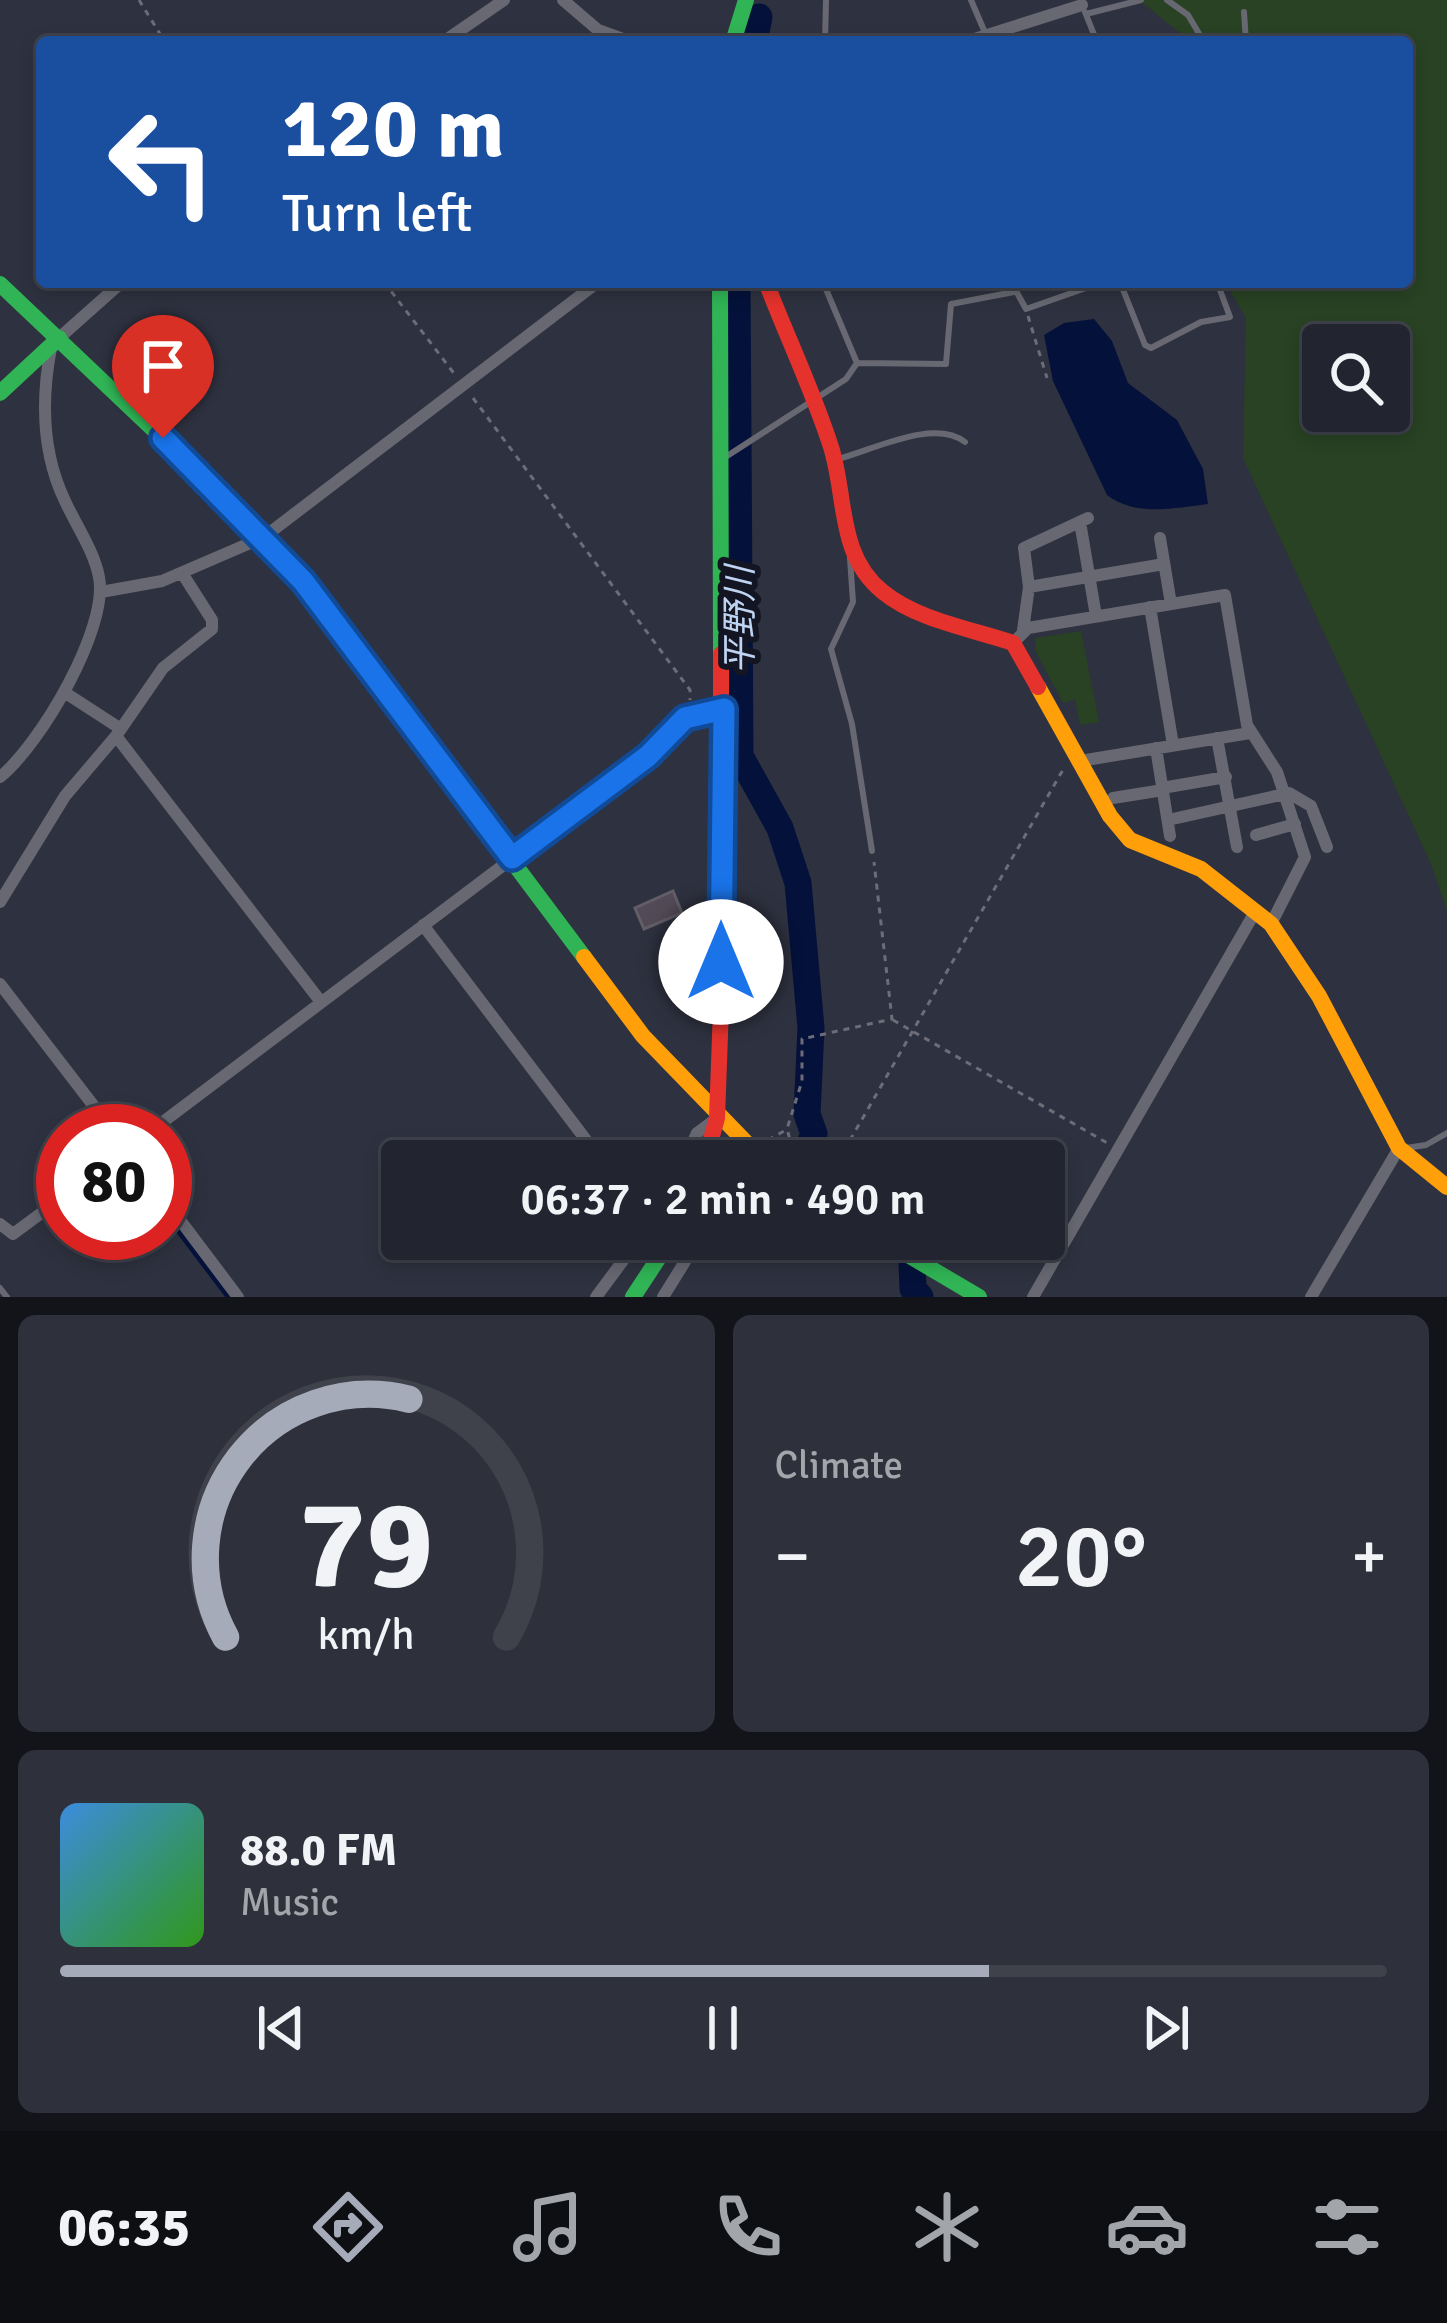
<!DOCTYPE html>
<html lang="en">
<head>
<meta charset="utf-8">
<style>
  :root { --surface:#22252f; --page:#2e313b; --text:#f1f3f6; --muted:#a2a5aa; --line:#3f424b; --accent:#a6abba }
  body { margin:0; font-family:Signika,"Noto Sans JP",sans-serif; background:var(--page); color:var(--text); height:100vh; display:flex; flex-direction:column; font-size:45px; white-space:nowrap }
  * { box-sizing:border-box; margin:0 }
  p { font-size:39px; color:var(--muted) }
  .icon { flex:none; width:66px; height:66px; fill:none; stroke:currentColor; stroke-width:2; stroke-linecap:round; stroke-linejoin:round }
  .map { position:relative; height:1297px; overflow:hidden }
  .details { display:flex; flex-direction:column; gap:18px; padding:18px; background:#13141a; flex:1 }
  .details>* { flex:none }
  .guide { position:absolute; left:36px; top:36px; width:1377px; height:252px; border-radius:12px; box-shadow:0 6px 18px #0003,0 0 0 3px var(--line); background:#1a4fa0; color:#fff; overflow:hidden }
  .controls { position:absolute; left:1302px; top:324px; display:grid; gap:24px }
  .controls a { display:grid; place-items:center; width:108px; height:108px; border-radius:12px; background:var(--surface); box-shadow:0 6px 18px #0003,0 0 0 3px var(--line); font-size:60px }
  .speed { position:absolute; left:36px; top:1104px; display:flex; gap:24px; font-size:60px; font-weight:700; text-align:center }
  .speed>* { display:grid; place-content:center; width:156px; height:156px; border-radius:50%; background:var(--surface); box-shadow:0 6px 18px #0003,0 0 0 3px var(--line); line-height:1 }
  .speed .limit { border:18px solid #d22; background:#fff; color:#111 }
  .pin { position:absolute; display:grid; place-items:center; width:102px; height:102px; color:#fff; margin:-123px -51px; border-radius:50% 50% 50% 0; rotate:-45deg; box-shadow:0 0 12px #0007 }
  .pin .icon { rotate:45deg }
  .me { position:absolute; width:132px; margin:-66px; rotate:0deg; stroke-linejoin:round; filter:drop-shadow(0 0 9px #0008) }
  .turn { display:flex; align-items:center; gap:42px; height:252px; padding:0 48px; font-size:54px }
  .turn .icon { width:156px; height:156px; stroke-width:2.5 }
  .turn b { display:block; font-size:84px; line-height:102px }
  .big { font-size:90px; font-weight:600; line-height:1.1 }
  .details .tile { flex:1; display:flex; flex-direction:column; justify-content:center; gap:18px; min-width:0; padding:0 42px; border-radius:18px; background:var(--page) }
  .details .dial { align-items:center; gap:0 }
  .dial svg { height:312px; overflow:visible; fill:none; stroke:var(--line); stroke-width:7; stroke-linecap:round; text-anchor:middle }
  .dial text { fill:var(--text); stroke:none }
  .song { display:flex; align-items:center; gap:36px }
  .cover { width:144px; height:144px; border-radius:18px; background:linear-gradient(135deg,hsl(210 70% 55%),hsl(110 70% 35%)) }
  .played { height:12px; border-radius:6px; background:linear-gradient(90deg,var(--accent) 70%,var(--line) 70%) }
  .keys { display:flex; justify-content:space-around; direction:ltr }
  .heat { display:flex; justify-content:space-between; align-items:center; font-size:66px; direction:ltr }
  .details .tiles { flex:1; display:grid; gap:18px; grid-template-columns:1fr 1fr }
  .tile:last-child { grid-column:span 2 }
  .trip { position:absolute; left:381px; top:1140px; width:684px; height:120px; border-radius:12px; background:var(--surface); box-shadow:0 6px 18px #0003,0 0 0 3px var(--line); font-weight:600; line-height:120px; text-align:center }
  .menu { display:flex; height:192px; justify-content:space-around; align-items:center; background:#0e0f13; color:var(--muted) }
  .menu .icon { width:84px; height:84px }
  .menu .current { color:var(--accent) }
  .menu b { font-size:54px; color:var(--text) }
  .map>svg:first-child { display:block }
</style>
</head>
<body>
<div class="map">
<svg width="1447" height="1297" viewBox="0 0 1447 1297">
  <rect width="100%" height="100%" fill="#2e313f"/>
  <!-- green -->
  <path fill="#284223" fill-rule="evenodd" d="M1139 0H1447V911L1432 866 1243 458 1246 318 1225 282H1407V42H1191ZM1323 345H1389V411H1323Z
    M1081 631 1099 722 1080 725 1075 699 1063 703 1036 652 1035 638Z"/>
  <!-- water -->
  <path fill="#04113a" d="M1094 319 1112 341 1128 383 1177 420 1203 469 1208 504C1175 508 1135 517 1107 495L1053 381 1044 335 1064 323Z"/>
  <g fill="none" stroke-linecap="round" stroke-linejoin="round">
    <!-- stream -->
    <path stroke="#04113a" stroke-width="4.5" d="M165 1214 228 1297"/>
    <!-- river -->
    <path stroke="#04113a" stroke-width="27" d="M754 42 759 17
      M737 282 740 756 780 828 798 883 811 1028 807 1114 814 1134 806 1153 812 1161
      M911 1239 913 1289 920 1297"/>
  </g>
  <!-- building -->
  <path fill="#524a56" stroke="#625d67" stroke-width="3" d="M673 891 682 913 644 929 635 908Z"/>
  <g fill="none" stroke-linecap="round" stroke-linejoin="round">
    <!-- path -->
    <path stroke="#6c6d78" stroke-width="3" stroke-dasharray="6 6" stroke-linecap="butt" d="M139 0 165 42
      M384 282 456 376
      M1028 316 1047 378
      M473 398 690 690V700
      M893 1020 1109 1144
      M768 1140 786 1130
      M796 1161 787 1129 802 1081V1039L892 1019 874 862
      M838 1161 1064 768"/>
    <!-- lane -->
    <path stroke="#686872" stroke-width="6" d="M971 0 989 42
      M1167 0 1188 15 1204 42
      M1085 12 1097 42
      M1244 12 1246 42
      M1086 14 1141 0
      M825 42 826 0
      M823 282 857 363
      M1011 282 1026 309 1103 282
      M1120 282 1145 345 1151 348 1201 322 1230 317 1217 282
      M724 458 846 379 857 363 946 364 951 304 1014 292
      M838 459C873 450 934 418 965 442
      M850 558 853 602 831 649 852 724 872 851
      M1406 1148 1426 1145 1447 1133
      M0 1288 7 1297"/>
    <!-- street -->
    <path stroke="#686872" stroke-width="12" d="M563 0 598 30 631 42
      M443 42 504 0
      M965 42 1082 5
      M59 338 122 282
      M1080 522 1096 616
      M1160 538 1171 604
      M1029 587 1164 564
      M101 592 162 581 264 537 598 282
      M1150 607 1173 745
      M1023 630 1029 587 1024 548 1088 518
      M1013 643 1028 628 1225 595 1247 725 1277 772 1305 857 1271 924
      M64 692 121 729
      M116 736 321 1002
      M1217 738 1237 847
      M1156 748 1170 836
      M1080 761 1250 733
      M0 777C40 745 109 628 99 577 94 551 76 525 65 501 42 453 41 400 51 348
      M1162 788 1226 777
      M1113 798 1163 790
      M1168 820 1289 793 1311 806 1327 847
      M1256 835 1295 824
      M0 902 65 796 116 736 163 668 212 629V620L182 573
      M423 925 602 1161
      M0 984 113 1131
      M151 1131 648 756 685 718 723 709
      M684 1161 697 1133 716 1119
      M730 1161 740 1142
      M165 1200 238 1297
      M0 1224 13 1234 63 1197
      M596 1297 639 1239
      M663 1297 699 1239
      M1033 1297 1255 912
      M1311 1297 1399 1148"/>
    <!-- fast -->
    <path stroke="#30b455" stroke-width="16" d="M733 42 746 0
      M720 282 721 654
      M0 284 232 504 303 582 584 957
      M0 393 59 338
      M881 1239 979 1297
      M633 1297 671 1239"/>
    <!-- slow -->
    <path stroke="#ff9f0a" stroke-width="16" d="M1038 687 1110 816 1130 840 1201 869 1271 924 1319 996 1399 1148 1447 1187
      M584 957 643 1036 764 1161"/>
    <!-- jam -->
    <path stroke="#e5322d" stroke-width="16" d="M766 282C787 337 813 391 831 447 847 498 837 555 883 592 917 620 972 629 1013 643L1038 687
      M705 1161 717 1118 721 1008V654"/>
  </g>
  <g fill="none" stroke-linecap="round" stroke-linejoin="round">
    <!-- route casing -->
    <g stroke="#114b97" stroke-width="30">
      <path id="route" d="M163 438 303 581 512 858 648 756 685 718 724 709 721 962"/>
    </g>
    <!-- route -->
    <use href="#route" stroke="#1a73e8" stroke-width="21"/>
  </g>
  <g text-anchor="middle" stroke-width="12" stroke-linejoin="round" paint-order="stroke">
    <!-- water labels -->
    <g font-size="36" font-style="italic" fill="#bfd4f2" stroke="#131622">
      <text transform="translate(739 620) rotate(-90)" y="13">平野川</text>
    </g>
  </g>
</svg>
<div class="controls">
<a><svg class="icon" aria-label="search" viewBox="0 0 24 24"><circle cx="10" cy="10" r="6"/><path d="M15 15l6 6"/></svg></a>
</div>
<div class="speed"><div class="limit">80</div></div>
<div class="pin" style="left:163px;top:438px;background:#d93025"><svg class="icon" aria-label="arrive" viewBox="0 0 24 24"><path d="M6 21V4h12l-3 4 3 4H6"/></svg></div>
<svg class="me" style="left:721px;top:962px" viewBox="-20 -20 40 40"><circle r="19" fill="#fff"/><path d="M0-13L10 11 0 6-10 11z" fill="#1a73e8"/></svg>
<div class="trip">06:37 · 2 min · 490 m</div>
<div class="guide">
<div class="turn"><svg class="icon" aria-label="left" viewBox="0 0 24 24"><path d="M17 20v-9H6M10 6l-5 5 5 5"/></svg><div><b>120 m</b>Turn left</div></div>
</div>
</div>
<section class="details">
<div class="tiles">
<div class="tile dial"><svg viewBox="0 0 100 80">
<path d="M14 69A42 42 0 1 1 86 69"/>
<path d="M14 69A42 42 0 0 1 61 8" stroke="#a6abba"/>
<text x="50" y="56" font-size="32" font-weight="700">79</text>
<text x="50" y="72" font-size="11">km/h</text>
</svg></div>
<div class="tile"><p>Climate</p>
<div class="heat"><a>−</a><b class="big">20°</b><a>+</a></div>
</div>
<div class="tile">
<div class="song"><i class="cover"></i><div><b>88.0 FM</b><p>Music</p></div></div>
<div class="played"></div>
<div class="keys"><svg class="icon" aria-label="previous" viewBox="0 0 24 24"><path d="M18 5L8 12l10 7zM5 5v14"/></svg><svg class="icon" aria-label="pause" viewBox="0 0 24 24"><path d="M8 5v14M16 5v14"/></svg><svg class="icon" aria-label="next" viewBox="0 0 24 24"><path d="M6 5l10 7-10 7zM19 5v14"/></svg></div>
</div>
</div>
</section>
<nav class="menu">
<b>06:35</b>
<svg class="icon current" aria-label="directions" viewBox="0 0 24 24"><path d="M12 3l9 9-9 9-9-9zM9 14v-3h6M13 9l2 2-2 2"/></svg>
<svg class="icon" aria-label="music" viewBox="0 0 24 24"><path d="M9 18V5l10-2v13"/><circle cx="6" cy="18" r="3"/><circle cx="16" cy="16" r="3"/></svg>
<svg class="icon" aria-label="phone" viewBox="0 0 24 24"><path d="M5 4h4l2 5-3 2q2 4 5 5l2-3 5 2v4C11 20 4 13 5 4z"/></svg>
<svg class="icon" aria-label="climate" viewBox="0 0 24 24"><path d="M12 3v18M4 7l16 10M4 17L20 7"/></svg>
<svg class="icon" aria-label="car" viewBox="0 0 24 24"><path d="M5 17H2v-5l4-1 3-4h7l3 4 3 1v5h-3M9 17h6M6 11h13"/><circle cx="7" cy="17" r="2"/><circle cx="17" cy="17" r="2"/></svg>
<svg class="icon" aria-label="filters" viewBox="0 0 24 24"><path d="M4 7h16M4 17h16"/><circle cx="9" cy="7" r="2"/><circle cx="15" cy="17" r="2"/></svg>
</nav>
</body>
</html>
